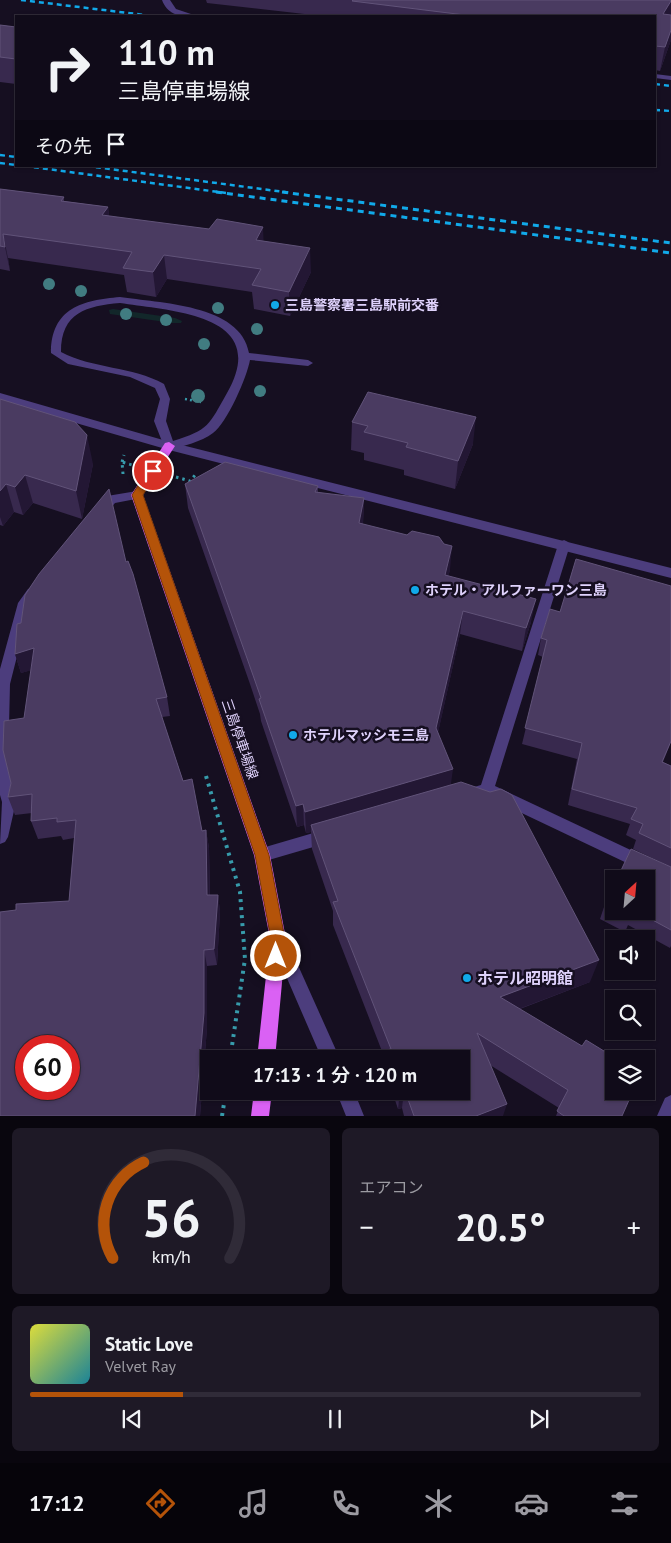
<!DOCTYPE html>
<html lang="ja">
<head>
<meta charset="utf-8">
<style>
  :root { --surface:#100b19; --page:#1e1926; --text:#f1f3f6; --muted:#9c9ba2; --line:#302b38; --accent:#b45309 }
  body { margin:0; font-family:"PT Sans","Noto Sans JP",sans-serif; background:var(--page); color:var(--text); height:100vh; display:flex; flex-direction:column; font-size:19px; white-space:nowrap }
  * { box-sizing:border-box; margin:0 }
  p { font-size:16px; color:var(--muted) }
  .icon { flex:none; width:28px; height:28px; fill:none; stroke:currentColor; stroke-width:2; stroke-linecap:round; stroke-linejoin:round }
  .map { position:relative; height:1116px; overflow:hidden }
  .side { display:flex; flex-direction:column; gap:12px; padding:12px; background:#09060e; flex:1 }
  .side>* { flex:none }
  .hud { position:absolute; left:15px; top:15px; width:641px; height:152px; border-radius:0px; box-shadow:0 1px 4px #0004,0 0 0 1px var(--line); background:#100b19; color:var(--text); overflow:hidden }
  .needle { width:32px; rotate:26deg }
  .buttons { position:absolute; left:605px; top:870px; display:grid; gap:10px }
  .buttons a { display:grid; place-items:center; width:50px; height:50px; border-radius:0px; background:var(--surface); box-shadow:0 1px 4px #0004,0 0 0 1px var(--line); font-size:25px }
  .speed { position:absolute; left:15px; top:1035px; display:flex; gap:10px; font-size:25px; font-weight:700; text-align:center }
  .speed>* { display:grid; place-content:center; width:65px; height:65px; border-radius:50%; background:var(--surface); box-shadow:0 1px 4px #0004,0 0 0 1px var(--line); line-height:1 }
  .speed .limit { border:8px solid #d22; background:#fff; color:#111 }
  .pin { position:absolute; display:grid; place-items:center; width:42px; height:42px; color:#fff; margin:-21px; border:2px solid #fff; border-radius:50%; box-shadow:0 1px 5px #0007 }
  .me { position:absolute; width:55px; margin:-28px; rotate:0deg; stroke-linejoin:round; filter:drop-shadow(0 0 4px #0008) }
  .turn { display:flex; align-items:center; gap:18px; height:105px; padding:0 20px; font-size:22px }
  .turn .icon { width:65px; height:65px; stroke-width:2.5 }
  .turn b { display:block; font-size:35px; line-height:42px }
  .then { display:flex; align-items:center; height:48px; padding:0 20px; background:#0003; gap:10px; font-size:19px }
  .big { font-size:38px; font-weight:600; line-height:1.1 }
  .side .tile { flex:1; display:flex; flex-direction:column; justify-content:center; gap:8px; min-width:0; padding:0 18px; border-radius:8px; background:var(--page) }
  .side .dial { align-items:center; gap:0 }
  .dial svg { height:130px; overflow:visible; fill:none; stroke:var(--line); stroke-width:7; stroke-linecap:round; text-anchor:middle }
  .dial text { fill:var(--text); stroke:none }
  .song { display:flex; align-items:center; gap:15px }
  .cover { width:60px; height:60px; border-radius:8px; background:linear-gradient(135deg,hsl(60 70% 55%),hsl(190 70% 35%)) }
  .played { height:5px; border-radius:2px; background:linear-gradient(90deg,var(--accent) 25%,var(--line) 25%) }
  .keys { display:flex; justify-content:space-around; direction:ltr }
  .heat { display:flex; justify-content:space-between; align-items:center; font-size:28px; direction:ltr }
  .side .tiles { flex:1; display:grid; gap:12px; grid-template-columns:1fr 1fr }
  .tile:last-child { grid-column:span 2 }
  .trip { position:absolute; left:200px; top:1050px; width:270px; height:50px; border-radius:0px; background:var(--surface); box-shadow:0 1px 4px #0004,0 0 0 1px var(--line); font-weight:600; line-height:50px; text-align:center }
  .tabs { display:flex; height:80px; justify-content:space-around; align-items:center; background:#06040a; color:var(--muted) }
  .tabs .icon { width:35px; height:35px }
  .tabs .selected { color:var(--accent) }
  .tabs b { font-size:22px; color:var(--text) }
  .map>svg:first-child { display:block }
</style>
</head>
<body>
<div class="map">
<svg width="671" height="1116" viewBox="0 0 671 1116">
  <rect width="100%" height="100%" fill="#160f21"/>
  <!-- green -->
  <path fill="#12272a" d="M113 309 175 318 182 321 181 323H172L110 314 109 310Z"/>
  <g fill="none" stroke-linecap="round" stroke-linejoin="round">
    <!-- path-far2 -->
    <path stroke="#379bab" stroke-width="2.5" stroke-dasharray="2 3" stroke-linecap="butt" d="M185 399 201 402"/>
    <!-- path-far1 -->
    <path stroke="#379bab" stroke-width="3" stroke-dasharray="2.5 4" stroke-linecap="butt" d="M122 462 124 455
      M123 474 122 462 132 465
      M176 477 190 481 196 474"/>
    <!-- path -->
    <path stroke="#379bab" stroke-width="4" stroke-dasharray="3 5" stroke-linecap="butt" d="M206 776 240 892 245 959 230 1059
      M222 1116 226 1091"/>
    <!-- service -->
    <path fill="#4c3d7d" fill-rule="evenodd" d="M120 297C158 303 241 304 249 353L308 360 313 363 308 366 250 360C247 377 227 423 213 433 201 442 183 446 169 450L165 449 154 421 160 399 155 388 130 377 68 364 51 353C51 308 83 300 120 297ZM120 303C171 311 272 314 227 393 209 425 209 430 173 441L166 421 170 399 164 384C132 366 93 369 61 352 61 312 87 306 120 303Z"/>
    <!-- minor -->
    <path fill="#4c3d7d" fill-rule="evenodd" d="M162 0H170L176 9 197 16C182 17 168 16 162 0Z
      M655 74 671 76V80L655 78Z
      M137 491 143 495 141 498 115 503 105 515H97L95 512 107 496Z
      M564 540 568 542 570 545 495 786 671 869V884L486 796 469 801 464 800 462 795 464 790 481 785 558 545 560 542Z
      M33 587 38 589 39 592 30 605 10 684 8 769 16 802 8 837 5 842 0 844 2 802 0 795V669L18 603 28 589Z
      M327 829 332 831 335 836 332 841 327 843 262 862 257 860 254 855 257 850 262 848Z
      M278 931 284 934 340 1059H322L270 939 272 934Z
      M336 1091H354L364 1116H346Z"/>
    <!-- tertiary -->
    <path fill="#4c3d7d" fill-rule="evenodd" d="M0 393 170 442 671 568V578L169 450 0 401Z
      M671 1095V1116H657L665 1098Z"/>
    <!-- primary -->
    <path fill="#da61f4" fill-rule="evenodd" d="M169 442 175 446 143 495 270 855 286 939 275 1059H257L270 939 254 855 131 495 165 443Z
      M254 1091H272L269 1116H251Z"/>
    <!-- rail-far1 -->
    <path stroke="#11a9e9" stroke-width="2.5" stroke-dasharray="5 4" stroke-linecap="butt" d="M21 0 153 16
      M655 84 671 86
      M655 110 671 111
      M0 155 16 157
      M0 163 16 165
      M25 166 226 193
      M87 166 292 193"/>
    <!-- rail -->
    <path stroke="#11a9e9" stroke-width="3" stroke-dasharray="6 5" stroke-linecap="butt" d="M216 192 671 253
      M282 192 671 243"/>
  </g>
  <!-- trees -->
  <g fill="#417c81">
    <circle cx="49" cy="284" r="6"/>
    <circle cx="81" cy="291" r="6"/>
    <circle cx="218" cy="308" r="6"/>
    <circle cx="126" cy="314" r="6"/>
    <circle cx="166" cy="320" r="6"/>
    <circle cx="257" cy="329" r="6"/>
    <circle cx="204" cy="344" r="6"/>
    <circle cx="260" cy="391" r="6"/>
    <circle cx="198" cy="396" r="7"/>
  </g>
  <!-- wall -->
  <path fill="#38294e" d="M206 0H671V40L660 71 655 70V16H322L207 3Z
    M0 25 16 27V84L0 82Z
    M0 189 64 197V201L108 207 109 216 264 241 311 272 290 316 254 309 252 292 167 279 156 297 127 292 124 275 8 258 10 271 0 269Z
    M0 399 93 464 82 519 33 503 23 515 14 512 3 526 0 525Z
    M352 422 473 444 455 489 404 475V470L364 460V453L351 450Z
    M185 484 318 486V493L364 498 363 524 450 570 448 576 531 622 522 651 460 634 438 732 451 785 590 982 520 1009 622 1116H556L559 1108 490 1065 503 1116H404L402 1108 398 1109 392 1091H461V1059H385L333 925V911L312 849 311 832 306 833 304 825 297 827 261 721 260 714 250 684 188 508Z
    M126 562 167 697 170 716 162 717 183 781 202 831 206 830 209 848 210 895H218L220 912 217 965 207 966V1028L200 1116H0L16 910 69 901 74 838 63 840 61 836 38 839 31 821 32 813 15 815 8 797 24 718 31 670 21 673 15 654 21 623Z
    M671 586V742L663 762 671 766V867L633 849 636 840 626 835 630 824 568 805 577 759 522 744 543 657 538 655 541 638 560 612Z
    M671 867V946L670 948 628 925 625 932 600 919 605 904 614 886V911H646Z"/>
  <!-- shaded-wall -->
  <path fill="#231734" d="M671 1V17L663 14Z
    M671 30V40L660 71 665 47Z
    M108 207 111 231 102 215Z
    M263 227 264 251 256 240Z
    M3 234 8 258 10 271 5 247Z
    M310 248 311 272 290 316 289 292Z
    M164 255 167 279 156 297 153 272Z
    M476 417 473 444 455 489 458 461Z
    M87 435 93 464 82 519 76 491Z
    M25 475 33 503 23 515 15 487Z
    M6 484 14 512 3 526 0 517V491Z
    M364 498 363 522 358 546 359 523Z
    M452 546 450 570 443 598 445 575Z
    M536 599 531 622 522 651 526 628Z
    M463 611 460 634 434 751 436 728Z
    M34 648 40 668 21 673 15 654Z
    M453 769 450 791 311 825V832L306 833 305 812Z
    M303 804 304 825 297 827 296 806Z
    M206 830 209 848 210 912 207 895Z
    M218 895 220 912 217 965 214 949Z
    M204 950 207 966V1028L200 1116H195Z
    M599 960 590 982 495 1018 500 997Z
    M400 1091H404L402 1108 398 1109Z
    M507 1104 503 1116H476Z"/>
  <!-- building -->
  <path fill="#4a3b61" stroke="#615379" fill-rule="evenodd" d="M353 0H671V1L663 14 671 15V30L665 47 655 46V16H473L352 1Z
    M0 25 16 27V59L0 57Z
    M0 189 64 197 61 201 108 207 102 215 209 229 217 219 263 227 256 240 310 248 289 292 252 285 261 269 164 255 153 272 123 268 132 252 3 234 5 247 0 246Z
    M368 392 476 417 458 461 406 447 408 443 364 432 368 426 352 422Z
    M0 399 75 422 87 435 76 491 25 475 15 487 6 484 0 491Z
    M225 462 318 486 315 492 364 498 359 523 407 535 412 531 439 537 444 544 452 546 445 575 536 599 526 628 463 611 436 728 453 769 305 812 303 804 296 806 259 699 261 698 248 661 185 484Z
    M109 489 126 562 128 561 133 574 167 697 156 699 183 781 192 779 202 831 206 830 207 895H218L214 949 204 950V1013L195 1116H0V912L16 910V904L69 901 76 820 57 822V818L31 821 32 794 8 797 11 783 3 750 4 721 24 718 34 648 15 654 17 624 21 623 25 595 39 574ZM26 1046H69V1089H26Z
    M576 559 671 586V741L662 762 671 766V848L639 833 643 824 631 819 637 808 572 789 582 743 525 728 547 640 541 638 550 609 560 612Z
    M461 782 490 792 501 789 512 795 599 960 500 997 582 1046 586 1040 617 1059H614V1091H633L622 1116H564L557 1111 568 1090 477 1033 507 1104 476 1116H414L405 1091H461V1059H389L386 1050 391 1049 333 902 338 901 311 825Z
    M631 849 671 867V930L636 911H646V879H617Z
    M614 886V908L605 904Z
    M619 911H633L631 917Z"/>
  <!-- route -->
  <path fill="#b45309" stroke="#753606" d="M153 467 158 471 143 495 269 855 285 939 282 961 276 963 271 961 269 956 271 939 255 855 132 495 149 468Z"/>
  <!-- markers -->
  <g fill="#11a9e9" stroke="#160f21" stroke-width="2">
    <circle cx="275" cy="305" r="5"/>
    <circle cx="415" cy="590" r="5"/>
    <circle cx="293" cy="735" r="5"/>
    <circle cx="467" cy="978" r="5"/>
  </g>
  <g text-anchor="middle" stroke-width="5" stroke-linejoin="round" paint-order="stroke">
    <!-- poi labels -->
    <g font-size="14" font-weight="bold" fill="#dfd2fc" stroke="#160f21" text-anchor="start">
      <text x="285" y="310">三島警察署三島駅前交番</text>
      <text x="425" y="595">ホテル・アルファーワン三島</text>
      <text x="303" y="740">ホテルマッシモ三島</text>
    </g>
    <!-- street labels -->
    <g font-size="14" fill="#dfd2fc" stroke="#160f21">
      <text transform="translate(240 739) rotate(71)" y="5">三島停車場線</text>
    </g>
    <!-- near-poi labels -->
    <g font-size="16" font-weight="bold" fill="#dfd2fc" stroke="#160f21" text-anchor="start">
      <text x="477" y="984">ホテル昭明館</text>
    </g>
  </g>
</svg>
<div class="buttons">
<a><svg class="needle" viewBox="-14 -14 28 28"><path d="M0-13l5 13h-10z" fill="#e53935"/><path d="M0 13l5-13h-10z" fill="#9c9ba2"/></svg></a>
<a><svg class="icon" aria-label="sound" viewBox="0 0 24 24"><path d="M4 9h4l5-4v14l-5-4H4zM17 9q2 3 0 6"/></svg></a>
<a><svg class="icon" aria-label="search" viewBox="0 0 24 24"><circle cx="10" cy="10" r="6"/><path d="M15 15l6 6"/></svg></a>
<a><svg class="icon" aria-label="layers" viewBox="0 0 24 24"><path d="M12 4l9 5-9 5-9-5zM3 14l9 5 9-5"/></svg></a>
</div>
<div class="speed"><div class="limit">60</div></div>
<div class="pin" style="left:153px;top:471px;background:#d93025"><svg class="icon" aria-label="arrive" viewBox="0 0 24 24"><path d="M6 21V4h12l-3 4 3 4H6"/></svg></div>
<svg class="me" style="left:276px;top:956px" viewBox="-20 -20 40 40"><circle r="17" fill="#b45309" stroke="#fff" stroke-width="3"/><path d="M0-11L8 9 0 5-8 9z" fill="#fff"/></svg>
<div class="trip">17:13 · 1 分 · 120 m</div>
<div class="hud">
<div class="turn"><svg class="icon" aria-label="right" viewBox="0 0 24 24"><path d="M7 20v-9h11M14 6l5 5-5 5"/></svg><div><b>110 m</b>三島停車場線</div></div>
<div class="then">その先<svg class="icon" aria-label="arrive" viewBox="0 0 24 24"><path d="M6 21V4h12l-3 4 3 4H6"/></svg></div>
</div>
</div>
<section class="side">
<div class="tiles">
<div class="tile dial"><svg viewBox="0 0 100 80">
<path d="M14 69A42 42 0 1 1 86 69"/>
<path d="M14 69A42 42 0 0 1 33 10" stroke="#b45309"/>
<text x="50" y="56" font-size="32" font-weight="700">56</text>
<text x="50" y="72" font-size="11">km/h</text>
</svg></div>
<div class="tile"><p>エアコン</p>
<div class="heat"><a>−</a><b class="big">20.5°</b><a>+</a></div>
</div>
<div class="tile">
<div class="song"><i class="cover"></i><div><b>Static Love</b><p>Velvet Ray</p></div></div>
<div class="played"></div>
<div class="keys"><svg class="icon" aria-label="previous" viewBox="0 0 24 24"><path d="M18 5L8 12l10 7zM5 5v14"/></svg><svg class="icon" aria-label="pause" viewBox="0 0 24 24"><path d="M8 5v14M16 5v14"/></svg><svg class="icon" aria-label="next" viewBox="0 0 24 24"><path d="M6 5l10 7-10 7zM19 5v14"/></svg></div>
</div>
</div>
</section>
<nav class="tabs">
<b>17:12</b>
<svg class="icon selected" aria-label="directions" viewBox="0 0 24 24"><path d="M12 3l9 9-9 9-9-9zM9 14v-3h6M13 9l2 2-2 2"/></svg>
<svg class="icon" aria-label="music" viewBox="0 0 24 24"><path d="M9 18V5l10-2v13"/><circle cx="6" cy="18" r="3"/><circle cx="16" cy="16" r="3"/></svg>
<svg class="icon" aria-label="phone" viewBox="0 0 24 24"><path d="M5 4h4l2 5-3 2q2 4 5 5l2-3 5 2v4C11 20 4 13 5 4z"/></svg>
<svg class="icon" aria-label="climate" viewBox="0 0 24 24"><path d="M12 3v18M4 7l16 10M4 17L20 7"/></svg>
<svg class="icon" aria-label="car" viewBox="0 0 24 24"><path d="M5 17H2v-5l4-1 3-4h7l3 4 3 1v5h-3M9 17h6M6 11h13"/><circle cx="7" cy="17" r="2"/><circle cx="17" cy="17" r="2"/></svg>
<svg class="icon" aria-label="filters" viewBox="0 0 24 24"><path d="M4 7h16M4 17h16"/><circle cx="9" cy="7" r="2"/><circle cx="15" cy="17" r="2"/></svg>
</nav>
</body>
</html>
